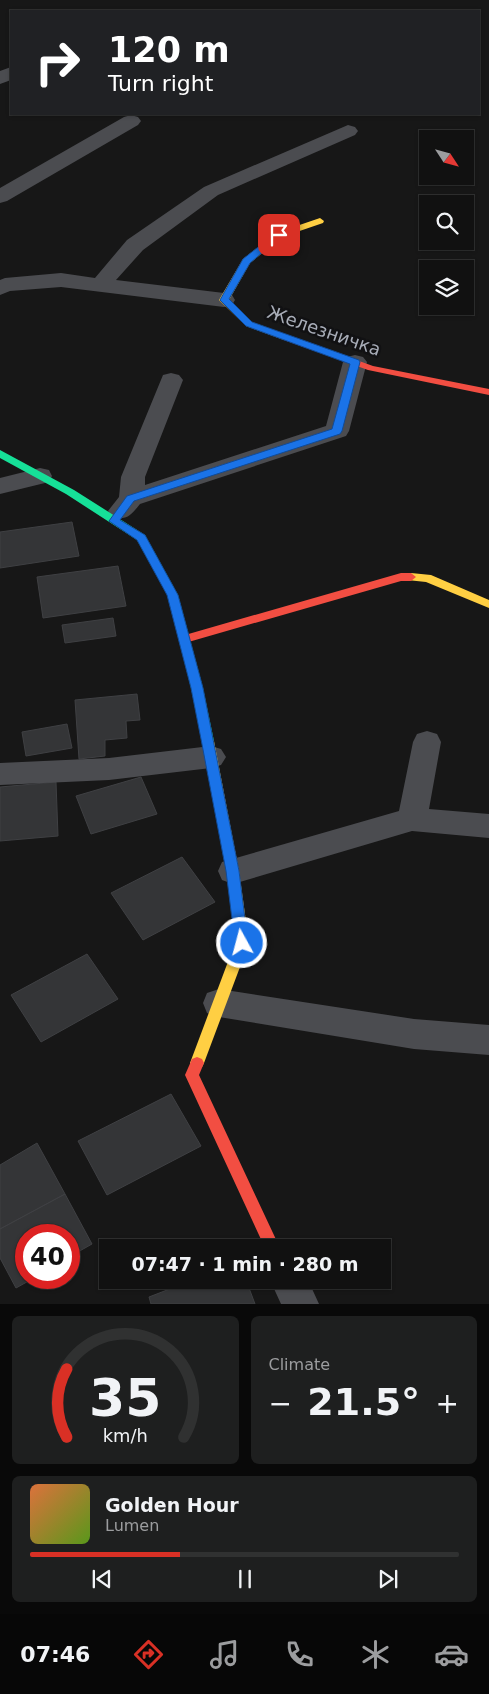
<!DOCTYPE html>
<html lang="en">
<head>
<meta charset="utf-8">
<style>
  :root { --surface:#111; --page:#1e1f1f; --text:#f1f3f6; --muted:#9c9d9f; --line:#303131; --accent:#d93025 }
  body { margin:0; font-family:"DejaVu Sans",sans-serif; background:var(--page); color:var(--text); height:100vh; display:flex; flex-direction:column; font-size:19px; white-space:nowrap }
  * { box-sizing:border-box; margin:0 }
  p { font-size:16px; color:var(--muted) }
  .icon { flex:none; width:28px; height:28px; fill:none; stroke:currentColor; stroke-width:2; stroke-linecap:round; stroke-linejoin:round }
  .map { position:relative; height:1304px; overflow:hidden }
  .details { display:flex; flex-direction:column; gap:12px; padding:12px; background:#090909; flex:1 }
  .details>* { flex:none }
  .guide { position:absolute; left:10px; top:10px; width:470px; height:105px; border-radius:0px; box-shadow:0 1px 4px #0004,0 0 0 1px var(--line); background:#202124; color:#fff; overflow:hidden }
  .needle { width:32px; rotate:126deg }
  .controls { position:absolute; left:419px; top:130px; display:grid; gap:10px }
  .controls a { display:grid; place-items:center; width:55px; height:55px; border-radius:0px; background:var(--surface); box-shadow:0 1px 4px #0004,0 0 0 1px var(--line); font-size:25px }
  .speed { position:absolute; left:15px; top:1224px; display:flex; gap:10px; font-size:25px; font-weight:700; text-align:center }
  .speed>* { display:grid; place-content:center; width:65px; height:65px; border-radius:50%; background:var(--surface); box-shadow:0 1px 4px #0004,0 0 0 1px var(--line); line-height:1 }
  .speed .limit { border:8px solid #d22; background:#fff; color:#111 }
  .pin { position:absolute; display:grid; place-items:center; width:42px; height:42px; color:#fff; margin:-21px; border-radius:10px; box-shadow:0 2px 8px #0006 }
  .me { position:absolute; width:55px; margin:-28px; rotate:353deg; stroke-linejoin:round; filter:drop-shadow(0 0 4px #0008) }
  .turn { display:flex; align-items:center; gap:18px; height:105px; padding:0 15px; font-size:22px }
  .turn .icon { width:65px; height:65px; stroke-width:2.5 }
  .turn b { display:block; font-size:35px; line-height:42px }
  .big { font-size:38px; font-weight:800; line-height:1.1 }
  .details .widget { flex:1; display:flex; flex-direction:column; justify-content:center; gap:8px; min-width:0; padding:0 18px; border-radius:8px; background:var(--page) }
  .details .dial { align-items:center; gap:0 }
  .dial svg { height:130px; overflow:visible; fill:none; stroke:var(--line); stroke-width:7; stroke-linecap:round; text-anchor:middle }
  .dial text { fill:var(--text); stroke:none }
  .song { display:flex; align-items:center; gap:15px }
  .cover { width:60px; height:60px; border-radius:8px; background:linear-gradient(135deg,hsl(20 70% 55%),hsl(90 70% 35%)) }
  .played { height:5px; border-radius:2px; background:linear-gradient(90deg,var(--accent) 35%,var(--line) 35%) }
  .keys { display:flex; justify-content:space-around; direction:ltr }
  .heat { display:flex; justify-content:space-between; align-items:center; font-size:28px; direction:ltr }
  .details .tiles { flex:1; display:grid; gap:12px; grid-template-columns:1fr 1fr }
  .widget:last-child { grid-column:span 2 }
  .trip { position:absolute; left:99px; top:1239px; width:292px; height:50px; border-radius:0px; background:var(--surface); box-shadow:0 1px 4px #0004,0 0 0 1px var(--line); font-weight:800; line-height:50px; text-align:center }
  .dock { display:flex; height:80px; justify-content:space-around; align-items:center; background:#070707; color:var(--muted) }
  .dock .icon { width:35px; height:35px }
  .dock .on { color:var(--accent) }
  .dock b { font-size:22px; color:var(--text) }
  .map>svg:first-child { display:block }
</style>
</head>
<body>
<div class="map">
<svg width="489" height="1304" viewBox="0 0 489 1304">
  <rect width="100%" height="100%" fill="#171717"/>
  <!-- building -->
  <path fill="#343537" stroke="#3f4043" d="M72 522 79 556 0 568V532Z
    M118 566 126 606 43 618 37 577Z
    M113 618 116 636 65 643 62 625Z
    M137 694 140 720 126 721 127 738 105 740V756L79 759 75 700Z
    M67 724 72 748 26 756 22 732Z
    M141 777 157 814 91 834 76 796Z
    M56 782 58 836 0 841V787Z
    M182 857 215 902 143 940 111 893Z
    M87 954 118 999 41 1042 11 995Z
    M171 1094 201 1146 107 1195 78 1141Z
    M37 1143 65 1194 0 1229V1165Z
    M65 1194 92 1244 69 1257V1235H26V1278H34L16 1288 0 1258V1229Z
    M193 1280H246L255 1304H151L149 1297Z"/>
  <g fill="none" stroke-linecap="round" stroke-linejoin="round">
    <!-- street -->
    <path fill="#4b4c50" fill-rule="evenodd" d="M11 67V80L0 84V71Z
      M131 115 138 117 141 121 138 125 7 201 0 203V188L124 117Z
      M348 125 355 127 358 131 355 135 218 195 143 250 116 280 224 293 232 295 235 300 232 305 224 307 61 287 10 291 0 295V280L5 278 61 273 95 278 127 240 204 187Z
      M355 355 363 357 367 362 349 431 346 436 140 504C131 515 127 521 112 517L108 511 119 497 121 477 163 375 171 373 179 375 183 380 145 477V485L326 426 343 362 347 357Z
      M40 468 49 470 52 476 49 482 0 494V478Z
      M427 731 437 734 441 742 429 809 489 814V838L412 831 233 884 222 880 218 871 222 862 399 811 413 742 417 734Z
      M211 746 221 749 226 757 221 765 211 768 109 780 0 785V763L109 758Z
      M219 989 414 1019 489 1025V1055L414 1049 219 1017 207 1013 203 1003 207 993Z
      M270 1280H308L319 1304H281Z"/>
    <!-- fast -->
    <path fill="#16e098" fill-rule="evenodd" d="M0 450 74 490 145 535 178 595 203 688 214 741 212 744H204L202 741 191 688 168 595 137 540 66 494 0 458Z"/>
    <!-- slow -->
    <path fill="#ffcf43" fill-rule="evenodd" d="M320 218 324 221 323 223 282 237 250 263 229 300 252 322 290 336V340H284L246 326 219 300 243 259 276 233Z
      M411 573 431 575 489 600V608L426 582 407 580 406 577Z
      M208 736 212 738 214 741 239 871 249 943 204 1063 202 1067 197 1069 192 1067 190 1063 235 943 227 871 202 741 204 738Z"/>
    <!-- jam -->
    <path fill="#f24e42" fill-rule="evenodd" d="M287 335 373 366 489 389V395L368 370 284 340V336Z
      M401 573H411L416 577 411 581H401L185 643 179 639 185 635Z
      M197 1057 202 1059 204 1063 199 1075 280 1248H265L185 1075 192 1059Z"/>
  </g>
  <!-- route -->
  <path fill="#1a73e8" stroke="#114b97" d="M276 233 283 235 250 263 229 299 252 322 359 360 360 362 342 431 340 434 134 501 120 520 145 535 178 595 203 688 213 739 239 871 248 943 246 947 242 949 237 947 235 943 226 871 201 739 191 688 167 595 137 540 109 521 127 496 332 429 350 364 246 326 220 300 243 259Z"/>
  <g text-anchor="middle" stroke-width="5" stroke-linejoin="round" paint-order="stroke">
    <!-- street labels -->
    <g font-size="18" fill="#a8adb8" stroke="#111113">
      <text transform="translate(324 331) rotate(19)" y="6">Железничка</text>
    </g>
  </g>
</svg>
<div class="controls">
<a><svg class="needle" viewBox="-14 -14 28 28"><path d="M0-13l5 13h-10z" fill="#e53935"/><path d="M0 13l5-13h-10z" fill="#9c9d9f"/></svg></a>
<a><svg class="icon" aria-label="search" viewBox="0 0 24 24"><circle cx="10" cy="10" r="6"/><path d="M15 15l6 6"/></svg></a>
<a><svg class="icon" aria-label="layers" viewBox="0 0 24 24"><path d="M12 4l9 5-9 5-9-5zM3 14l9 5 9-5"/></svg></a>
</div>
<div class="speed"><div class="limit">40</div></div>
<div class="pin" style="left:279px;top:235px;background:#d93025"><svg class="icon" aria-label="arrive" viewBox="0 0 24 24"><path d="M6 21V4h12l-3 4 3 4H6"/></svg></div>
<svg class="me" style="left:242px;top:943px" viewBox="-20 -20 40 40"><circle r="17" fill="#1a73e8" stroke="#fff" stroke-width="3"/><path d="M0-11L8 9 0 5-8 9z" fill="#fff"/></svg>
<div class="trip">07:47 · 1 min · 280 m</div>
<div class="guide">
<div class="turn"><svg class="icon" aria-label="right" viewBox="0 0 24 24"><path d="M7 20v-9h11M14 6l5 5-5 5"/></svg><div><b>120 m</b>Turn right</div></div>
</div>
</div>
<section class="details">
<div class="tiles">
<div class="widget dial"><svg viewBox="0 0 100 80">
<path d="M14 69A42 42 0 1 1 86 69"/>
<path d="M14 69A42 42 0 0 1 14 27" stroke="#d93025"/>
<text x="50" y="56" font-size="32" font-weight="700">35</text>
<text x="50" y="72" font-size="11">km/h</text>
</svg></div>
<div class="widget"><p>Climate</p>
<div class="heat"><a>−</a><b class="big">21.5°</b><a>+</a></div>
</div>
<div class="widget">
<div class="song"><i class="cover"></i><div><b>Golden Hour</b><p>Lumen</p></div></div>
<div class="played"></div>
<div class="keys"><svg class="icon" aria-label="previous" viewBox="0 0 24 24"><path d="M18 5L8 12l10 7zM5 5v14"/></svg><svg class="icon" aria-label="pause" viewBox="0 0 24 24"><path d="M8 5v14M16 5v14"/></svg><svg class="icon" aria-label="next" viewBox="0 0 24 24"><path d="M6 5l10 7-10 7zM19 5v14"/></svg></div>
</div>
</div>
</section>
<nav class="dock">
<b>07:46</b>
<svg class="icon on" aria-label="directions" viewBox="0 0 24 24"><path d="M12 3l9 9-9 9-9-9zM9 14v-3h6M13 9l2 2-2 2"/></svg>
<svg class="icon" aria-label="music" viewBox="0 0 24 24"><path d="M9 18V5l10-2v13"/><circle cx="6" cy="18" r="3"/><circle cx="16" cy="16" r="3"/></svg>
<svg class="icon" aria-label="phone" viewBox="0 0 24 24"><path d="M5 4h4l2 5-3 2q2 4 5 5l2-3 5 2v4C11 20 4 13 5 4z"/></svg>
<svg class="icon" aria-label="climate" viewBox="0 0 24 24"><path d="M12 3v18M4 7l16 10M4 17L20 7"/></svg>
<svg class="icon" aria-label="car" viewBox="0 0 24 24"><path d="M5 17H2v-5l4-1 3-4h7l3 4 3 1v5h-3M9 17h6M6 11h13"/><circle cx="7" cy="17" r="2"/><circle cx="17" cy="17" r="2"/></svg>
</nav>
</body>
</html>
